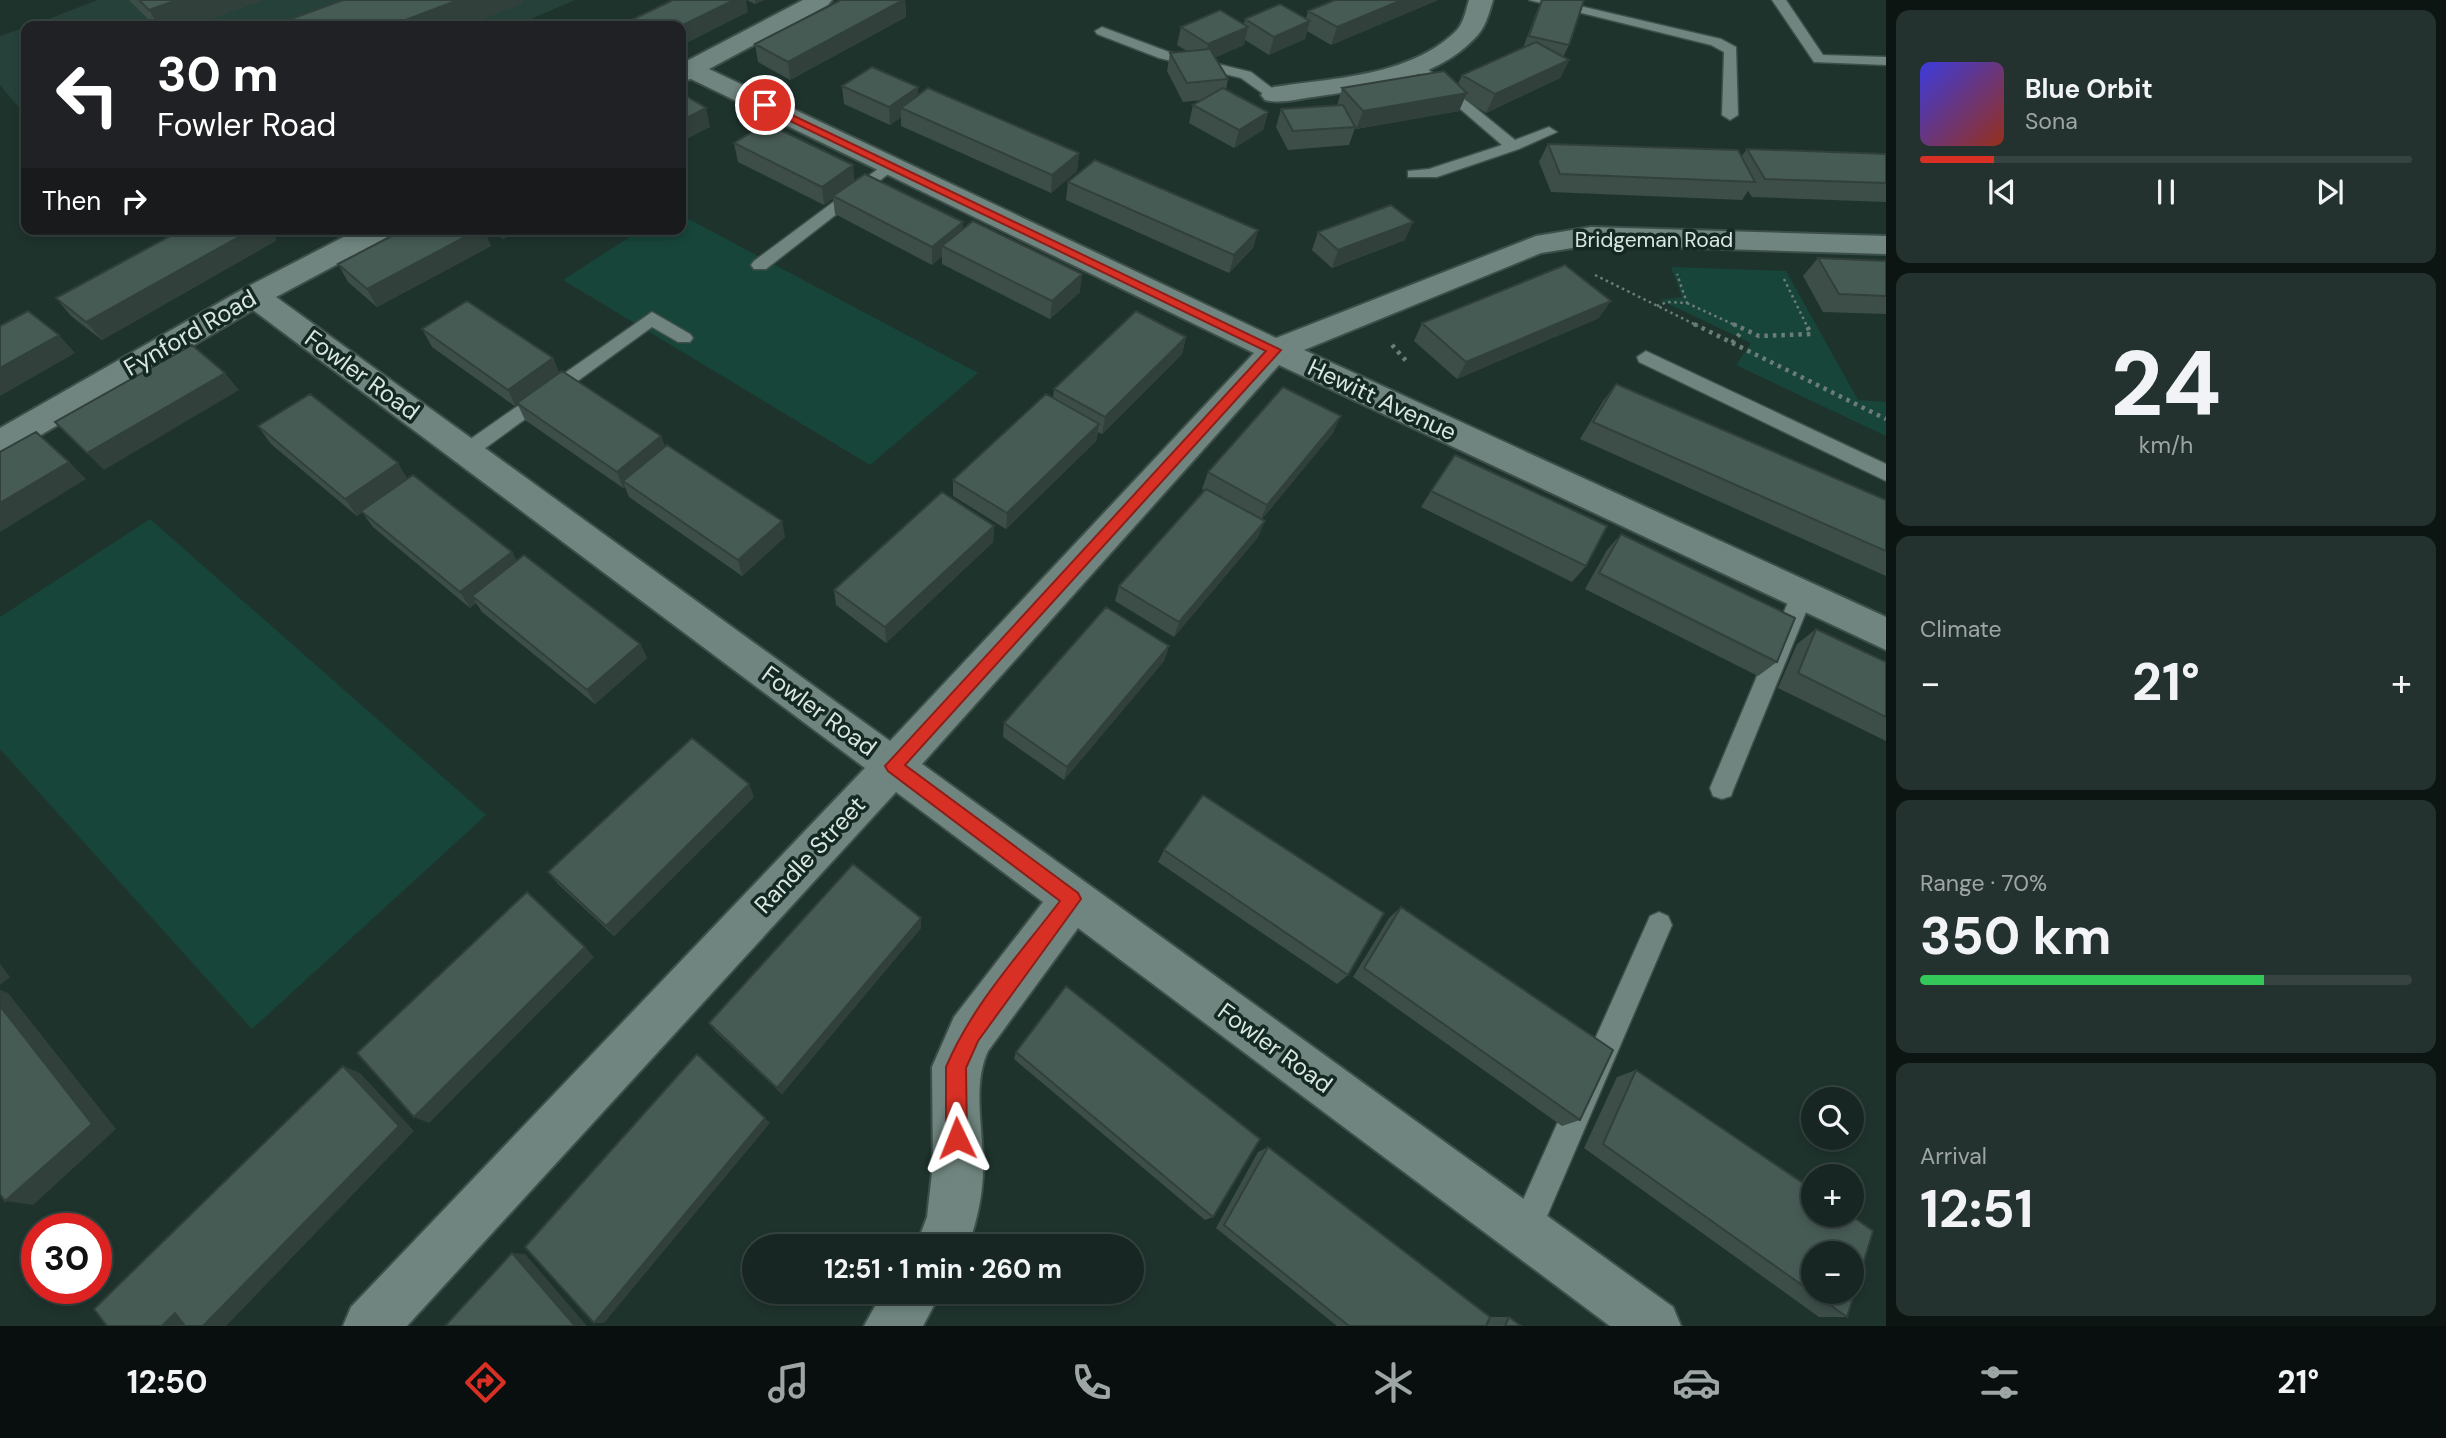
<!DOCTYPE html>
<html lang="en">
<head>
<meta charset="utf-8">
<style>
  :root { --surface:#172622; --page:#24322f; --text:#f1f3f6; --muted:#9ea5a5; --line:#364340; --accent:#d93025 }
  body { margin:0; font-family:"DM Sans",sans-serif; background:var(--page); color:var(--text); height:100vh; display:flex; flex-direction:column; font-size:26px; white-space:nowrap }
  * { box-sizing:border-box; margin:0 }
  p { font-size:23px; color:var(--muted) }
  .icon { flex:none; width:38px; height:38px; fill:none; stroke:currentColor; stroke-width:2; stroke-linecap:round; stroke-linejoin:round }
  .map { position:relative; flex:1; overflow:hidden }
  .drawer { display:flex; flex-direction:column; gap:10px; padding:10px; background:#0d1513; width:560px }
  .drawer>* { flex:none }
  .hud { position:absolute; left:21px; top:21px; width:665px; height:214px; border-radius:14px; box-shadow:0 4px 10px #0003,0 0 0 2px var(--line); background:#202124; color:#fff; overflow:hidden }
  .buttons { position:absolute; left:1801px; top:1087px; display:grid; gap:14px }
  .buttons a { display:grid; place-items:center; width:63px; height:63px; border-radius:50%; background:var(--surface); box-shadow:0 4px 10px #0003,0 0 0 2px var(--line); font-size:35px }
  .speed { position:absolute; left:21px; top:1213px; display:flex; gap:14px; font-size:35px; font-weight:700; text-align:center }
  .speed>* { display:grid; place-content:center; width:91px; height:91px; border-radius:50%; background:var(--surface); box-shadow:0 4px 10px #0003,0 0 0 2px var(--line); line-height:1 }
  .speed .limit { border:10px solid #d22; background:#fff; color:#111 }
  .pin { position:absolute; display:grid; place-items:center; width:60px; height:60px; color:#fff; margin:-30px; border:4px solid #fff; border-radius:50%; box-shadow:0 2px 7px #0007 }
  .me { position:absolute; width:77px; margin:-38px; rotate:358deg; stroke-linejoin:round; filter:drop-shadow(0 0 5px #0008) }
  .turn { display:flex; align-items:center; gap:24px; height:147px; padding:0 21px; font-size:32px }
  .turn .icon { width:91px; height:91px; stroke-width:2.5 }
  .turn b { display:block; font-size:49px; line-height:60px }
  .then { display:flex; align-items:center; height:66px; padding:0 21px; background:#0003; gap:14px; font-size:26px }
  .big { font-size:52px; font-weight:700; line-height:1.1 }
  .drawer .widget { flex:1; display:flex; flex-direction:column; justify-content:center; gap:10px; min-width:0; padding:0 24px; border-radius:14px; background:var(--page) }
  .drawer .dial { align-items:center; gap:0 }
  .dial b { font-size:91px; line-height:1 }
  .song { display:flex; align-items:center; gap:21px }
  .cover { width:84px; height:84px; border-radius:10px; background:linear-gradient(135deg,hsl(240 70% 55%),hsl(10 70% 35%)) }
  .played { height:7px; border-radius:4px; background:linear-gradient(90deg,var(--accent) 15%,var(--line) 15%) }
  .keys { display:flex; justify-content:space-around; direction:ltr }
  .heat { display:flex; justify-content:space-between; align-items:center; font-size:38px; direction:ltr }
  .charge { height:10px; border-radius:5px; background:linear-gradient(90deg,#34c759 70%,var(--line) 0) }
  .trip { position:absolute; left:742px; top:1234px; width:402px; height:70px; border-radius:35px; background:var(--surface); box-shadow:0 4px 10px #0003,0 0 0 2px var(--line); font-weight:700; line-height:70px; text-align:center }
  .dock { display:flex; height:112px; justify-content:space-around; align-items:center; background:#090f0e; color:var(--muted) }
  .dock .icon { width:49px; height:49px }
  .dock .current { color:var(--accent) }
  .dock b { font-size:32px; color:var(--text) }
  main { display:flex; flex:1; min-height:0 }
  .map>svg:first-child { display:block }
</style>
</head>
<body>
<main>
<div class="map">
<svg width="1886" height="1326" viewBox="0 0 1886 1326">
  <rect width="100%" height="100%" fill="#1f332d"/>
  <!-- built -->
  <path fill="#26413a" d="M98 0H575L515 26H30Z
    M26 27V116L0 85V36Z"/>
  <!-- green -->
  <path fill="#17453a" d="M681 215 978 373 870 465 563 280 642 229H681Z
    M1671 267 1786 271 1858 400 1886 402V436L1736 365 1751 343 1660 300 1682 297Z
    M150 519 486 815 252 1029 0 749V617Z"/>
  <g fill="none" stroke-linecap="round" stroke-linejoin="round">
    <!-- lane casing -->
    <g stroke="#3e4f4a" stroke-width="3">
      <path id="lane" d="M1529 0H1554L1721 39 1736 47 1738 115 1730 120 1722 115 1724 52 1711 45Z
        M1772 0H1786L1823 55 1886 57V65L1814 62Z
        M1102 27 1169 52 1251 72 1281 95 1279 98H1269L1241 78 1159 58 1097 34 1095 31Z
        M1419 62 1515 140 1549 127 1557 132 1519 149 1437 177H1408V171L1429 169 1502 145 1414 69V63Z
        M890 160 896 162V168L766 269H754L751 265 754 261Z
        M652 312 690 334 693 338 690 342H678L652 327 473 457H459L456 452 459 447Z
        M1646 351 1886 464V481L1639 362 1637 357Z
        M1802 586 1810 589 1813 595 1734 788 1731 796 1722 799 1713 796 1710 788 1791 595 1794 589Z
        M1659 912 1668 916 1672 925 1536 1242 1525 1246 1514 1242 1510 1231 1514 1220 1650 916Z"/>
    </g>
    <!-- street casing -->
    <g stroke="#3e4f4a" stroke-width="4">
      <path id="street" d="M803 0H832L828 5 709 69 1276 338 1536 236 1591 227 1886 236V254L1591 245 1541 253 1304 350 1886 617V650L1279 365 922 764 1673 1307 1681 1326H1610L1078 928 988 1051C973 1083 982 1124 983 1160 984 1190 978 1218 968 1246H916L927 1217 933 1164 932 1067 954 1017 1043 902 896 792 407 1326H343L351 1307 865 768 253 310 12 452 0 455V428L243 289 359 229H396L392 235 276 297 890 741 1254 353 691 79 681 81V64Z
        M1469 0H1493C1489 14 1485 29 1474 39 1435 80 1367 89 1313 97 1298 99 1280 104 1265 100L1261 95 1265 90 1274 87C1333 78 1412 76 1457 30 1464 22 1466 10 1469 0Z
        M883 1292H941L923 1326H864Z"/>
    </g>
    <!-- path-far1 -->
    <path stroke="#6c7d78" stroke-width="2.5" stroke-dasharray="2.5 3.5" stroke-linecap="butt" d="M1595 275 1698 326
      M1784 279 1807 326
      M1687 303 1737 326
      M1657 306 1667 302 1687 303 1677 274"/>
    <!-- path -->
    <path stroke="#6c7d78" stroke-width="4.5" stroke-dasharray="3.5 5" stroke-linecap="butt" d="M1694 324 1886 419
      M1733 324 1759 336 1811 334 1806 324
      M1732 343 1743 330
      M1392 345 1409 364"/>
    <!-- lane -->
    <use href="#lane" fill="#70857f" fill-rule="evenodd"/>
    <!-- street -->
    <use href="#street" fill="#70857f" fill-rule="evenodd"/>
  </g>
  <!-- wall -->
  <path fill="#3d4e49" d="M129 0H262L190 26H155Z
    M747 0H764L755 4Z
    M841 0H905L906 17 790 80 758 62 755 44Z
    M1438 0 1331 45 1307 31 1305 39 1269 55 1245 40 1244 45 1215 57 1228 79 1226 89 1268 112 1263 130 1234 148 1189 123 1193 105 1202 100 1183 102 1167 71 1170 53 1187 51 1177 45 1181 27 1244 24 1245 19H1306L1308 11Z
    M1541 0H1584L1569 45 1563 57 1569 60 1560 78 1486 113 1464 99 1459 111 1356 129 1355 128 1349 145 1288 150 1276 127 1281 109 1337 106 1342 88 1458 84 1462 75 1523 48Z
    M842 86 918 95 1079 153 1077 171 1051 193 901 126V117L890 125 844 104Z
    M734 143 853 165 854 182 963 230 1080 292 1050 319 942 264V256L932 265 835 214 833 198 824 205 738 162Z
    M1548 144 1741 157 1747 149 1886 154V202L1752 197 1748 191 1742 200 1551 192 1539 162Z
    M1068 182 1258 230 1253 248 1229 273 1066 200Z
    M490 229H521L503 239Z
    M1318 232 1405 240 1332 268 1312 250Z
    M277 240 102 340 71 316 56 298Z
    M491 246 377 307 348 282 338 264Z
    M1818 258 1886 261V314L1823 312 1803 276Z
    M1599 318 1457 379 1414 341 1422 323Z
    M422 329 553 358 559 373 661 436 665 447 785 537 742 576 629 497 625 487 623 488 525 420 518 405 516 407 432 347Z
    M1186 337 1182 354 1102 434 1098 432 1096 441 1006 529 953 496V480L1053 398 1054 389Z
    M1616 384 1886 500V576L1580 439 1603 401Z
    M258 426 407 478 512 552 517 561 640 644 647 658 595 704 482 612 476 603 470 608 373 527 362 512 357 516 271 444Z
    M1333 433 1262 519 1258 537 1174 637 1115 601 1119 586 1204 490 1202 489 1208 472Z
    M1431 491 1586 566 1572 582 1421 507Z
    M994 526 993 542 886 643 836 605 834 590Z
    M1621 534 1777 662 1758 676 1585 589 1607 550Z
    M1816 629 1886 662V741L1778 688 1797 644Z
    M1169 646 1164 661 1064 780 1003 737 1004 723Z
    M754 797 614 936 558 884 548 872Z
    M1164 850 1348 975 1337 984 1158 862Z
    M1401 907 1580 1120 1562 1126 1353 977 1389 918Z
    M921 918V928L782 1094 715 1031 709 1023Z
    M1016 1052 1213 1217 1205 1220 1014 1059Z
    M1636 1070 1847 1317H1819L1584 1148 1617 1077Z
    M1268 1147 1486 1326H1337L1216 1228 1258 1152Z
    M1491 1317H1509L1521 1326H1487Z"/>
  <!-- shaded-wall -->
  <path fill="#32403c" d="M177 0H262L190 26H159L149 10Z
    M458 0H522L523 3 465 26H390Z
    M734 0H746L748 12 681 46V26Z
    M755 0H764L755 4Z
    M903 0H905L906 17 790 80 788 62Z
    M1402 0H1438L1331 45 1337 27Z
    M1310 21 1305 39 1269 55 1274 37Z
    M1248 27 1244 45 1205 62 1208 44Z
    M1569 60 1560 78 1486 113 1495 94Z
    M918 87V105L901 108V117L890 125 889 107Z
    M1467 93 1459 111 1356 129 1363 111Z
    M706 108 710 127 681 142V121Z
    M1268 112 1263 130 1234 148 1239 130Z
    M1079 153 1077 171 1051 193 1052 175Z
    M853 165 854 183 833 196V198L824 205 822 187Z
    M963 222 962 240 942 246V256L932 265V247Z
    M1413 222 1405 240 1332 268 1338 250Z
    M253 229H270L277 240 102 340 86 322Z
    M480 229H484L491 246 377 307 367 289Z
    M499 229H521L503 239Z
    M1258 230 1253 248 1229 273 1234 255Z
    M1082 274 1080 292 1050 319 1052 301Z
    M1611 301 1599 318 1457 379 1466 362Z
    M59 335 75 353 0 396V368Z
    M1186 337 1182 354 1102 434 1105 417Z
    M553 358 560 376 517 403 518 405 516 407 508 390Z
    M225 373 239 390 104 470 87 453Z
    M1341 416 1333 433 1260 521 1267 505Z
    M1099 424 1096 441 1006 529 1007 513Z
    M661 436 667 453 623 481 625 487 623 488 617 472Z
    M69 462 86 479 0 532V503Z
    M398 463 408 480 357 516 345 499Z
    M782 521 785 537 742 576 738 560Z
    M1265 521 1258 537 1174 637 1179 622Z
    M994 526 993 542 886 643 885 627Z
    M512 552 521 568 472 596 476 603 470 608 460 592Z
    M640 644 647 658 595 704 587 690Z
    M1169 646 1164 661 1064 780 1067 767Z
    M749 784 754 797 614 936 606 926Z
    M921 918V928L782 1094 777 1088Z
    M585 947 594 957 429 1123 414 1117Z
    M0 964 10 977 0 985Z
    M0 990 8 993 116 1129 33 1205 5 1201Z
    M343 1066 360 1073 414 1131 226 1326H203Z
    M765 1118 770 1123 604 1323H594Z
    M512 1253 525 1254 587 1326H575Z
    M175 1313 186 1326H162Z"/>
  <!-- building -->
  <path fill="#475b55" stroke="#32403c" stroke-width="2" fill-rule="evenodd" d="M139 0H177L149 10Z
    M343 0H458L390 26H295L288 20Z
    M673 0H734L681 26H619Z
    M841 0H903L788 62 755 44Z
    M1335 0H1402L1337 27 1308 11Z
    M1542 0H1584L1569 45 1529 36Z
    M1280 4 1310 21 1274 37 1245 19Z
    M1220 10 1248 27 1208 44 1181 27Z
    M1536 42 1569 60 1495 94 1462 75Z
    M1210 49 1228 79 1187 83 1170 53Z
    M872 67 918 87 889 107 842 86Z
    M1444 71 1467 93 1363 111 1342 88Z
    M928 88 1079 153 1052 175 901 108Z
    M1223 88 1268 112 1239 130 1193 105Z
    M681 93 706 108 681 121Z
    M1343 105 1355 127 1293 131 1281 109Z
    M766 123 853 165 822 187 734 143Z
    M1548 144 1738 150 1755 182 1560 174Z
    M1747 149 1886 154V183L1765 179Z
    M1095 160 1258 230 1234 255 1068 182Z
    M865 174 963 222 932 247 833 196Z
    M1391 205 1413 222 1338 250 1318 232Z
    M973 221 1082 274 1052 301 942 246Z
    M183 229H253L86 322 56 298Z
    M405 229H480L367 289 338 264Z
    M1818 258 1886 261V296L1839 294Z
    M1565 265 1611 301 1466 362 1422 323Z
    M467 301 553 358 508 390 422 329Z
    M28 311 59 335 0 368V326Z
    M1136 311 1186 337 1105 417 1054 389Z
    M192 345 225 373 87 453 55 422Z
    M562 371 661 436 617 472 517 403Z
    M1616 384 1886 500V551L1593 422Z
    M1283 387 1341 416 1267 505 1208 472Z
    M310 394 398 463 345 499 258 426Z
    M1046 394 1099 424 1007 513 953 480Z
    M36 432 69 462 0 503V452Z
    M667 445 782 521 738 560 623 481Z
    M1455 455 1607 526 1586 566 1431 491Z
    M413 475 512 552 460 592 361 511Z
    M1206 489 1265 521 1179 622 1119 586Z
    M942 492 994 526 885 627 834 590Z
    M1621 534 1795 618 1777 662 1599 573Z
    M524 555 640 644 587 690 472 596Z
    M1106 607 1169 646 1067 767 1004 723Z
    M1816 629 1886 662V717L1798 673Z
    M692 738 749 784 606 926 548 872Z
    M1203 795 1384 913 1348 975 1164 850Z
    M853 864 921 918 777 1088 709 1023Z
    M527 892 585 947 414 1117 357 1053Z
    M1401 907 1613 1050 1580 1120 1364 968Z
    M1066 986 1260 1139 1213 1217 1016 1052Z
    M0 1006 92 1124 5 1201 0 1194Z
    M697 1054 765 1118 594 1323 525 1247Z
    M343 1066 399 1126 203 1326H185L175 1313 162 1326H107L94 1309Z
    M1636 1070 1813 1190V1214H1849L1873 1231 1847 1317 1603 1144ZM1813 1253H1852V1292H1813Z
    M1268 1147 1490 1317 1486 1326H1349L1224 1225Z
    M512 1253 575 1326H445Z
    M1509 1317 1521 1326H1505Z"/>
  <!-- route -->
  <path fill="#d93025" stroke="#8d1f18" stroke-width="2" d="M765 102 1281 350 905 765 1078 893 1081 899 978 1041 966 1068 967 1138 964 1145 957 1148 949 1145 946 1138V1067C972 1005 1020 954 1060 901L888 771 885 766 1266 351 761 107V103Z"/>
  <g text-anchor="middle" stroke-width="7" stroke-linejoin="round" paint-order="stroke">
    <!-- far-street labels -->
    <g font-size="21" fill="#dae6e2" stroke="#152923">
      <text x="1654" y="247">Bridgeman Road</text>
    </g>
    <!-- street labels -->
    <g font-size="24" fill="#dae6e2" stroke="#152923">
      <text transform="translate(190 333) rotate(-30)" y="8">Fynford Road</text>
      <text transform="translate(362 375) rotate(36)" y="8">Fowler Road</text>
      <text transform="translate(1382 400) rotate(25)" y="8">Hewitt Avenue</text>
      <text transform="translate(819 711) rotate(36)" y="8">Fowler Road</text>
      <text transform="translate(810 855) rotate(-47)" y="8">Randle Street</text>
      <text transform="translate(1275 1048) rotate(36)" y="8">Fowler Road</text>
    </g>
  </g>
</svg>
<div class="buttons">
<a><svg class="icon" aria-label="search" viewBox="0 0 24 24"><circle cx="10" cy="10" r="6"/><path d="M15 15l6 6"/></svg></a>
<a>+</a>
<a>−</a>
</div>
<div class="speed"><div class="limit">30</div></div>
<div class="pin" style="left:765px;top:105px;background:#d93025"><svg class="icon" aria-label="arrive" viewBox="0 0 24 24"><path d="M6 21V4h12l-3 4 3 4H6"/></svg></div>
<svg class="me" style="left:957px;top:1138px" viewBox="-20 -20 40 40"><path d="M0-17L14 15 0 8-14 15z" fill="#d93025" stroke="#fff" stroke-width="4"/></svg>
<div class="trip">12:51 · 1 min · 260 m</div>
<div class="hud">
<div class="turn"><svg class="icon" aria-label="left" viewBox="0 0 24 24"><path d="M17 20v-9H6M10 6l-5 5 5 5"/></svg><div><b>30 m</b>Fowler Road</div></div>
<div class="then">Then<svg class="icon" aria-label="right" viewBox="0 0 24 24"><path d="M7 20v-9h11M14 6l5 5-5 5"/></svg></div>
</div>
</div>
<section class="drawer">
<div class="widget">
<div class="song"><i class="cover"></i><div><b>Blue Orbit</b><p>Sona</p></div></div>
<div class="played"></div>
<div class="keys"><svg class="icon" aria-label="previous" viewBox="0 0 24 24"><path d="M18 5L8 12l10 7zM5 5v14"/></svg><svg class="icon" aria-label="pause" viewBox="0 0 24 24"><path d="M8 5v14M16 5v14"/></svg><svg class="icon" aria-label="next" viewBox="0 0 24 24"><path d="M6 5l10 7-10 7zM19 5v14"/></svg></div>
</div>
<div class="widget dial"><b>24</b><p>km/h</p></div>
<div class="widget"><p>Climate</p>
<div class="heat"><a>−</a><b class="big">21°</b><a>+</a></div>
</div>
<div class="widget"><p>Range · 70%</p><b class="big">350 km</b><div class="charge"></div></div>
<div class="widget"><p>Arrival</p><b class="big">12:51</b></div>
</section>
</main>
<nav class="dock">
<b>12:50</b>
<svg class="icon current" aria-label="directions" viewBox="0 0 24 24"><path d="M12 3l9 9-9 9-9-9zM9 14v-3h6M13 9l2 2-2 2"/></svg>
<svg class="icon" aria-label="music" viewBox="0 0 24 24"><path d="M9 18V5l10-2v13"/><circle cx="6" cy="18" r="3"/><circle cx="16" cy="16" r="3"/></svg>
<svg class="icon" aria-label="phone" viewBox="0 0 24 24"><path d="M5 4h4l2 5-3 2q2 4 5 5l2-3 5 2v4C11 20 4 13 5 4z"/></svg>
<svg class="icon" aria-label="climate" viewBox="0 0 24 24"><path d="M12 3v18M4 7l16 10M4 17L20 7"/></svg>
<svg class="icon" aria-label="car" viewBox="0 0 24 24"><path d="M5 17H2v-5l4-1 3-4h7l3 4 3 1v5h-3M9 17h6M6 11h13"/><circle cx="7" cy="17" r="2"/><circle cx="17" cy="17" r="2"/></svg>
<svg class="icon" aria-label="filters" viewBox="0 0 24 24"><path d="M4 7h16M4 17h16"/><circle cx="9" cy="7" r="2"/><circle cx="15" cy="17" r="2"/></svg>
<b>21°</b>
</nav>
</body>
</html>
